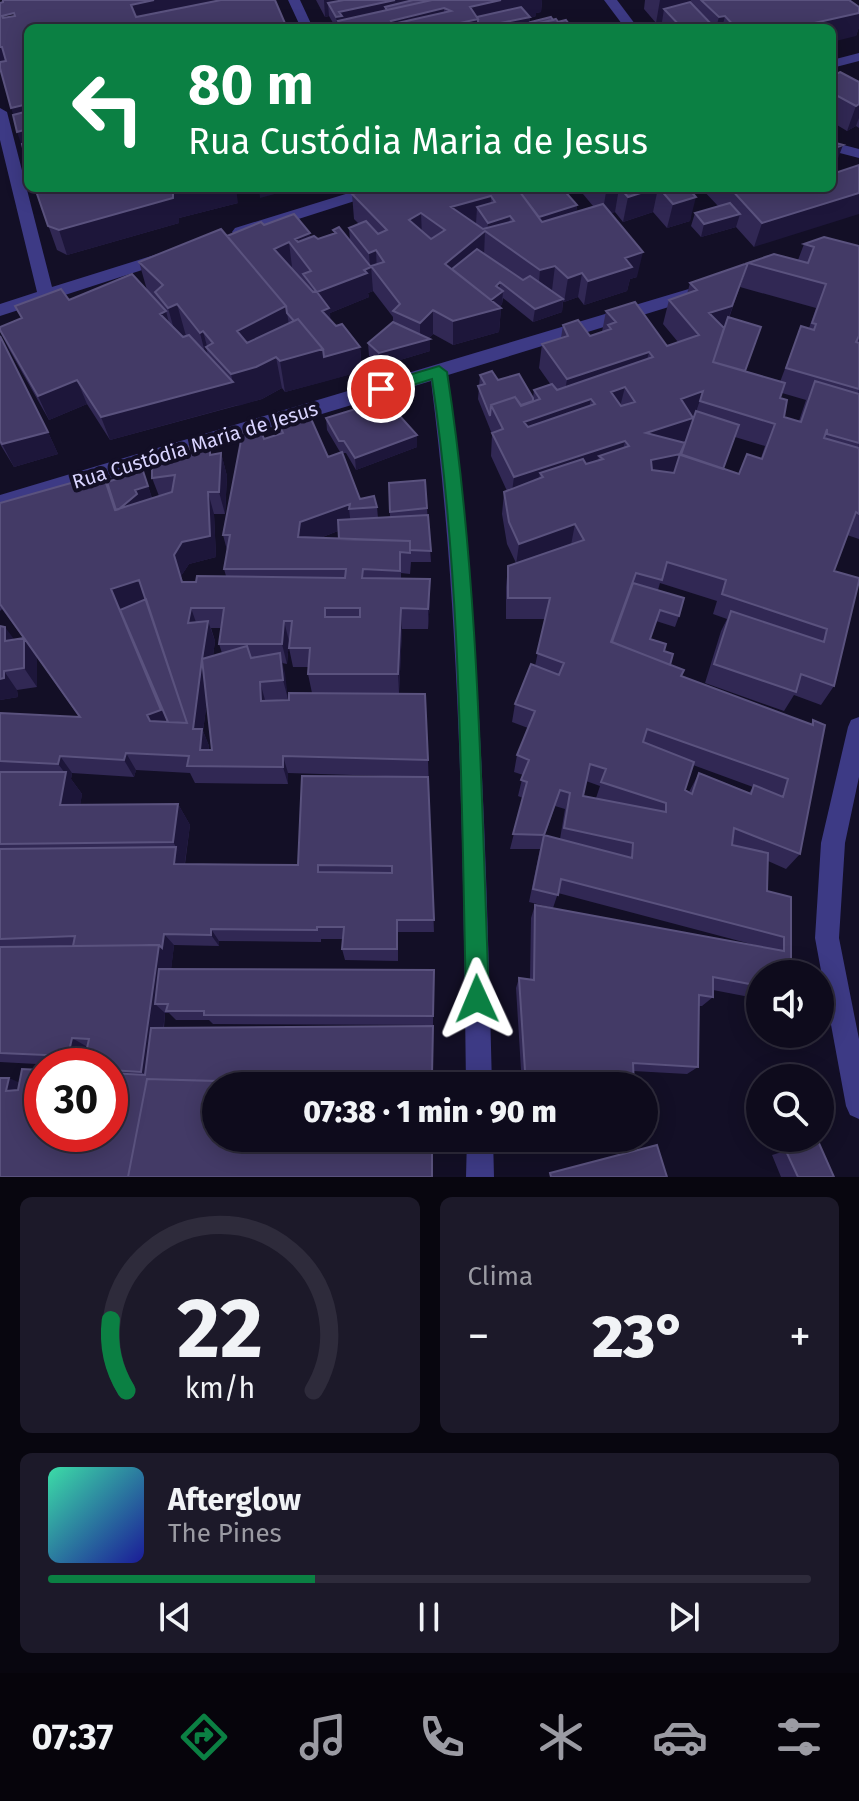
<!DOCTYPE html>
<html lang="pt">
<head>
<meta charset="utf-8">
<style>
  :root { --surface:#0e0b1c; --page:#1c1929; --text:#f1f3f6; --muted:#9b9ba3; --line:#2e2b3b; --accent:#0b8043 }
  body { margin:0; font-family:"Fira Sans",sans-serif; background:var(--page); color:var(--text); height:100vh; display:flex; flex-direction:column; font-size:30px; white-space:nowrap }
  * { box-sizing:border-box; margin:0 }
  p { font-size:26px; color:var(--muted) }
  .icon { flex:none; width:44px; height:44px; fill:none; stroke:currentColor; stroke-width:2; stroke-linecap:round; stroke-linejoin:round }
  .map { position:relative; height:1177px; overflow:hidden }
  .sheet { display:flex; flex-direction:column; gap:20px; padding:20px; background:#08060f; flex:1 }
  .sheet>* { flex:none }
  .top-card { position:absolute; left:24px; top:24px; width:812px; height:168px; border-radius:12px; box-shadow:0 4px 20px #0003,0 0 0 2px var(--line); background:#0b8043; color:#fff; overflow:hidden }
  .fabs { position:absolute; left:746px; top:960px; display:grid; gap:16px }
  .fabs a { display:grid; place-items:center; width:88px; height:88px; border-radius:50%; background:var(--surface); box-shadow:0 4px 20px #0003,0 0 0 2px var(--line); font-size:40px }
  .speed { position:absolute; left:24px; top:1048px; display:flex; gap:16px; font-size:40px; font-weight:700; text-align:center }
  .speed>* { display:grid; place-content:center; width:104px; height:104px; border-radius:50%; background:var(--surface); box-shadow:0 4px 20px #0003,0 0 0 2px var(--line); line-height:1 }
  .speed .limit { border:12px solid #d22; background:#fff; color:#111 }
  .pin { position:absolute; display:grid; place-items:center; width:68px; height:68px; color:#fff; margin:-34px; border:4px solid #fff; border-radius:50%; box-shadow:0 2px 8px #0007 }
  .me { position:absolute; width:88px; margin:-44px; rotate:359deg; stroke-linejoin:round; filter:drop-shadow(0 0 6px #0008) }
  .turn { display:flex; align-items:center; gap:28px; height:168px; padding:0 32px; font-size:36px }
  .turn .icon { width:104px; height:104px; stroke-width:2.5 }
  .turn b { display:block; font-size:56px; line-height:68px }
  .big { font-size:60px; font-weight:800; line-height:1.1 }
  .sheet .card { flex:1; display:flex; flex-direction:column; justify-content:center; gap:12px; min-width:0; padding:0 28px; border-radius:12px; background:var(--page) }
  .sheet .dial { align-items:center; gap:0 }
  .dial svg { height:208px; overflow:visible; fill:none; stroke:var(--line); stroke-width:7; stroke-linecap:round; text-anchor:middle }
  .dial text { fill:var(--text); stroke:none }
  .song { display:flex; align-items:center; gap:24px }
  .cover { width:96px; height:96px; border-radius:12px; background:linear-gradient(135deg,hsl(160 70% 55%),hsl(240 70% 35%)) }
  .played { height:8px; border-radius:4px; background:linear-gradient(90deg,var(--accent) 35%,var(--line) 35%) }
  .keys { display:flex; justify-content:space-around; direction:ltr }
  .heat { display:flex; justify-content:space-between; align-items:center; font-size:44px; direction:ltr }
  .sheet .tiles { flex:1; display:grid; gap:20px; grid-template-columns:1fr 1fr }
  .card:last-child { grid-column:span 2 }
  .trip { position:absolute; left:202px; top:1072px; width:456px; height:80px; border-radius:40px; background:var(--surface); box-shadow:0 4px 20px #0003,0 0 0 2px var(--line); font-weight:800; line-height:80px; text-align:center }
  .tab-bar { display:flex; height:128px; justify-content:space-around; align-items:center; background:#06040b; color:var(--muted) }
  .tab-bar .icon { width:56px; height:56px }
  .tab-bar .current { color:var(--accent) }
  .tab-bar b { font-size:36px; color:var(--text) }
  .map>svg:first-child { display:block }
</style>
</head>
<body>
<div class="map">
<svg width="859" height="1177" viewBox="0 0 859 1177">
  <rect width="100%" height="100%" fill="#130f26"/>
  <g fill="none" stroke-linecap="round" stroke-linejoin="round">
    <!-- minor -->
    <path fill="#3d3a85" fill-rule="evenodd" d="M288 0H300L313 28H301Z
      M604 0H617L638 28H625Z
      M859 53V61L832 68V60Z
      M0 108 7 112 52 287 164 252 170 253V261L0 316V304L37 292 0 140Z
      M832 142 859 149V158L832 151Z
      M365 188H388L386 191 245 236H235L232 232 235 228Z
      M692 288 698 290V298L448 375C480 611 486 848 492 1086H466C463 850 461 615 431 381L0 511V495Z
      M859 717V777L845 843 839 938 859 1039V1119L850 1115 846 1106 815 938 821 843 848 727 851 720Z
      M467 1138H493L494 1177H466Z"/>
  </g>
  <!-- wall -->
  <path fill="#312854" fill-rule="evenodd" d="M316 0H542L541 12 536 13V16L530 18 529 26 531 25V22L553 20 572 28H336L329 16 325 17Z
    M645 0H849L859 7V27L856 36 832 28H667L662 22 656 23 644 9Z
    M832 76 859 82V128L856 126 847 131 832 122Z
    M35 188 238 203 179 218V223L67 255 57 250Z
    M578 188H694L690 221 667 228 653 212 623 222 615 212 611 213 637 277 630 279 627 291 584 305 578 297 564 302 563 301 562 312 533 322 503 298 502 304 500 306 501 308 499 332 453 345 433 334 429 338 430 339V351L380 366 369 356 368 343 393 322V317L373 291 368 293 369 297 330 313V320L360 347 362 371 285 392 282 388 262 399 110 440 87 404 49 420 10 351 0 331 21 318 15 306 147 290 139 262 264 225 310 233V237L318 239 334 233 333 230 350 241 349 228 359 224 354 219 352 194 569 197 577 205 576 212 593 206Z
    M701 188H832L754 247 736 227 701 237 691 226 695 213 718 206Z
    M804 244 859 246V539L847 535 834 571V686L821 705 794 695 784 711 705 683 721 631 727 619 713 614 717 601 660 583 658 590 679 616 675 627 656 621 650 639 664 651 670 665 681 676 811 724 813 720 800 854 786 869 768 861 767 891 791 897V974H760V999L713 990V997L702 1006H699L698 1067 687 1074 633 1071 634 1086H522L516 988 519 978 530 979 531 918 535 905 770 949 558 893 553 908 529 902 540 849H510L523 798 518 796 523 775 514 772 517 755 528 728 512 722 515 704 535 666 545 619H506V587L508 566 516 563 507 544 502 514 504 492 507 491 491 456 492 434 478 399 480 375 498 380 533 398 534 390 551 385 539 368 542 344 561 338 563 325 590 336 602 332 606 311 667 346 678 342 663 324 669 300 687 294 690 283 748 263 729 318 745 371 780 382 801 326 809 328 816 308 740 287 748 263 798 260ZM782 393 806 400 799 421 784 417 780 398ZM695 415 689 432 692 416ZM735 437 765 446 761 458 739 474 723 469ZM693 765 753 787 749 793 699 773 689 792 685 790ZM586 781 600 786 596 798 583 796ZM555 806 565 809 560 839 545 835Z
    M0 336 48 432 58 454 14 467 0 444Z
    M326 418 385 420 417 447 356 470 346 453H342L360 499 377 507 378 518 390 517 389 483 427 508 431 562H411L410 574 401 573V579L430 600 428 629H402L399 693H317L428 760 434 932H398V961L345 960 342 949 343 939H321V942L219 941V946L174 945 171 969 434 970 433 1025 213 1024 209 1020H176L169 1013H165L164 1028 433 1026 432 1082H402L110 1134V1066H73L0 1062V713L79 717 37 657V687L17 690 18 697 0 700V626L14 640 23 638 2 609 0 611V503L108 485 143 471 152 498 140 502 159 496 152 478 213 455 221 453 227 476 225 514H214L216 557 189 564 181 576 183 582H196L226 576 224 569 227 550 223 535 264 439 280 434 277 421 328 457 340 452 327 430ZM338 531 339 538H320ZM211 628H221L219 644 222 653 213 656 215 641ZM289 641V648L293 667H308V674L312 693 289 700 265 701 288 699 282 663 287 664ZM207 701 212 750H209V746L203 731ZM136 770 190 773 195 783 288 784V773L417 777 298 865 185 864 190 825 178 804 80 805 82 794 71 779 72 773 134 777Z
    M525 1138H638L526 1147Z
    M818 1141 834 1177H781L772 1155Z"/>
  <!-- shaded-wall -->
  <path fill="#1d163a" d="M150 0H267L138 28 131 5Z
    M324 0H421L388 10 385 7V15L338 21V28L336 17 328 3 329 16 325 17Z
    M501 0H542L541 12 536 13V16L530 18 529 28 524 27V28H385V22L444 8V27L470 7Z
    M660 0H691L688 16 664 9 662 22 656 23Z
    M859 13V27L856 36 832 42V28H792Z
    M725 16 722 28H716L719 17Z
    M0 47H2L10 71 4 72 0 61Z
    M28 104V164L17 132H19L11 108Z
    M859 104V118L856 126 847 131 856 106Z
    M843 145 834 169 832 170V149Z
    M195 188H236L238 203 179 218V223L67 255 59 230 173 193Z
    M259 188H297L260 198Z
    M560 188H571L569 197Z
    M616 188H619L615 212 602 216 606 192Z
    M658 188 653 212 623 222 628 197Z
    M679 188H694L692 198 696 197 690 221 667 228 673 204Z
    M859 193V214L754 247 762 223Z
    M491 196 490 221 477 207 476 224 451 207Z
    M577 205 575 219 529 233 531 220Z
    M421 213 422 237 409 220Z
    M740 214 736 227 701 237 704 224Z
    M510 216 508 241 487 233 488 223Z
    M485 231 484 256 445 275V264Z
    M310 233 313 258 295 239Z
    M289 242 292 267 278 273 274 249Z
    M376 250 377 274 371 266 373 291 368 293 369 297 330 313 332 332 325 335 317 292 370 267 369 253Z
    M643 252 637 277 630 279 627 291 584 305 588 281 625 258Z
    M748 263 740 287 724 330 709 313Z
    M555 266 552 290 538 294 540 270Z
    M582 273 578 297 564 302 568 278Z
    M500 282 499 294 503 291 502 304 495 309 501 308 499 332 453 345V321Z
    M563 299 562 312 533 322 535 309Z
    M177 304 186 336 177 340 168 308Z
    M286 306 291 338 243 363 237 331Z
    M433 310V334L428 339H430V351L380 366 379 353 420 341V323Z
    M166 311 172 335 160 314Z
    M203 331 208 350 206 347 210 364H208L200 333Z
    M360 347 362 371 327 381 324 357Z
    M323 349 327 381 285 392 280 361Z
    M649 352 643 376 563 403 567 379Z
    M276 357 282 388 262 399 238 406 231 374Z
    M77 380 87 404 49 420 38 396Z
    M233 382 238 405 110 440 101 417Z
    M625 387 619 411 611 392Z
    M703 391 695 415 674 422 681 399Z
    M591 399 586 422 522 445 524 422Z
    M693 418 686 441 640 456 646 433Z
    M48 432 58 454 14 467 2 444Z
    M417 435V447L356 470 355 458Z
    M625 441 620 463 603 459 599 456 596 471 543 477 540 473 537 491 511 499 514 477Z
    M221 453 227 476 225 514 219 492Z
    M680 454 673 477 645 482 651 460Z
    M103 474 113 496 137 494 141 506 121 523Z
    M148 486 152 498 140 502 135 490Z
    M208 492 214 514 216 557 189 564 181 576 190 603 174 555Z
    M350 504 349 509 351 526 304 544 298 537 300 522Z
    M575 524 571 545 516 565 519 544Z
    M430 579V600L428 629V609Z
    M139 580 151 610 170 728 156 733 147 715 111 589Z
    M191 608 198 628 188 623Z
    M401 608 402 629 399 693 398 674Z
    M208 621 215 641 203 731 209 746 207 767 200 750 193 729Z
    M284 621 289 641 287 664 282 644Z
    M5 627 19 646 5 641Z
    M24 638 37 657V687L24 668Z
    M280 653 285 673 288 699 283 680Z
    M4 671 17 690 18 697 0 700V679Z
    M260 682 265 700 261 701Z
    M126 753 136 770 134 777 124 760Z
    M60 756 72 773 71 779 82 794 77 826 60 805 65 773 58 764Z
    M283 756 288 773V784L283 767Z
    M560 790 555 806 542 843 544 835Z
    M178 804 190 825 185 861 173 842Z
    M176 847 185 861 183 878 174 864Z
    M211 929 219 941V946L211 935Z
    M164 934 174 945 167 1004H155L165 1013 157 1082 141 1072 159 945Z
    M72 1038 91 1049 85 1066 68 1056Z
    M9 1078 25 1085 23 1097 6 1091Z"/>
  <!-- building -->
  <path fill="#433a66" stroke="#5a527e" stroke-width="2" fill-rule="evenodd" d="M3 0H154L131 5 136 17 221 0H275L287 28H28V88H27H28V104L11 108 0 68V62L6 61 2 47H0V3L3 2ZM14 13 15 16 3 18 2 16Z
    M344 0H395L339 12 342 16 336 17 328 3Z
    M413 0H432L387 10 385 7Z
    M432 0H501L470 7 478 19 442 27 443 28H342L338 21ZM444 8 451 11 393 24 391 21Z
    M701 0H849L859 7V13L792 28H736L725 16 719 17Z
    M690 2 715 28H682L664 9Z
    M521 7 530 17 501 23 505 28H478V19L477 17Z
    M551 17 553 20 534 24 531 22Z
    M556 19 562 27 525 28 524 27Z
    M566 20 572 28H562L558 22Z
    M464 25 467 28H451Z
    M840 72 859 82V104L856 106 832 93V76Z
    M28 111V129L17 132 13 115Z
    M28 142V151L24 152 22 144Z
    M832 142 843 145 832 149Z
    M859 165V193L762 223 730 188H832V174Z
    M35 188H195L173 193V198L59 230 48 226Z
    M375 188H517L542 222 603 204 643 252 625 258 632 267 588 281 582 273 568 278 555 266 540 270 485 231 445 264 501 308 453 321 433 310 420 323 393 311 400 304 371 266 384 262 376 250 369 253 349 228 366 221 378 234 387 230 352 194ZM491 196 495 202 477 207 488 223 510 216 514 221 483 229 451 207ZM421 213 445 230 431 239 409 220Z
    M517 188H562L577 205 539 217Z
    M603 188H616L606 192Z
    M620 188H656L628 197Z
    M659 188H688L696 197 673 204Z
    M730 203 740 214 704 224 695 213Z
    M294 214 310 233 295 239 298 242 314 236 318 239 336 233 333 230 339 227 371 267 364 270 367 273 317 292 329 308 322 311 336 326 342 324 360 347 324 357 323 349 298 319 294 321 287 313 286 306 227 236 261 222 264 225ZM289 242 311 271 303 274 316 291 313 292 274 249Z
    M221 229 286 306 237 331 247 343 298 319 323 349 280 361 276 357 256 367 231 374 206 347 213 343 203 331 200 333 177 304 168 308 155 292 163 285 139 262Z
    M824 237 859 246V336L856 342 859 343V389L786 368 801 326 814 330 816 324 812 323 826 284 748 263 774 254 808 263 814 247 804 244Z
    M477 249 523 280 530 276 563 299 535 309 500 282 496 286 503 291 491 300 452 269Z
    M748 263 732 306 709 313 724 328 713 362 785 383 780 398 787 400 784 417 801 422 815 381 859 394V443L827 434V429L824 438 859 448V514L856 512 834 571 859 578V581L834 686 801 674 796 692 714 664 731 611 824 642 827 629 722 594 726 580 667 562 662 580 636 573 611 642 684 670 681 676 813 725V720L825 725 800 854 734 828 732 845 768 853 767 891 791 897V974H760V986L713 977V997L699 995 698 1067 633 1063 634 1086H526L519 978 534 980 535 905 784 951V937L561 879 558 895 533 889 544 835 632 858 633 843 564 828 570 793 560 790 544 835 513 834 527 782 521 780 529 760 517 755 535 711 515 704 531 664 559 675 564 663 537 653 550 598H508V566L584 540 575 524 519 544 509 522 504 492 543 477 540 473 583 459 586 464 603 459 599 456 629 446 625 441 514 477 492 433 503 429 491 405 515 397 521 406 540 399 534 390 552 384 557 390 653 357 649 352 567 379 542 344 568 336 563 325 578 320 590 336 611 329 608 325 616 322 606 311 635 302 667 346 699 335 669 300 697 290 690 283ZM625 387 635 402 621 406 611 392ZM703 391 700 401 775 424 762 459 747 454 739 474 680 454 685 443 646 433 693 418 681 399ZM591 399 595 404 528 427 524 422ZM680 454 674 473 652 470 651 460ZM647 729 788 779 783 797 754 785 751 794 699 773 692 794 685 790 694 762 643 742ZM590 764 606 769 601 782 666 803V812L583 796Z
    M132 274 166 311 160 314 183 337 189 335 233 382 101 417 77 380 38 396 0 330V327L22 318 15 306 61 289 69 300Z
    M728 317 761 327 745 371 713 362Z
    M393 322 430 339 379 353 368 343Z
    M0 336 48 432 2 444 0 441Z
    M492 371 498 380 519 374 533 398V401L521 405 515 397 491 405 490 416 478 386 485 384 480 375Z
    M375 403 385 420 398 414 417 435 355 458 344 441H339L326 418Z
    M696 411 739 425 723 469 681 455Z
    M308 412 328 457 342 452 360 499 374 496 377 507 349 509 350 504 300 522 298 537 410 541V553L400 552V571L363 569 362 578 430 579 428 609 401 608 398 674H308L310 648H289L292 621H284L282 644H219L224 608H191L188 623 208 621 202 659 247 646 251 658 280 653 283 680 260 682 261 701 289 700V693L425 694 428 760 283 756V767L187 766 189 756 126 753 124 760 60 756 58 764 0 761V713L80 717 24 638V668L4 671V678L0 679V626L5 627V641L24 638 0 604V503L103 474 115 510 172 492 175 475 152 478V463L176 460 177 450 210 440V455L221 453 219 492H208L210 536 182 542 174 555 182 582H196L197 576 345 578 346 569H224L230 535H223L243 430 259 426 264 439 283 433 277 421ZM139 580 187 723 150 721 147 715 161 710 111 589ZM325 608H360V617H325ZM202 659 212 750H200L202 729H193Z
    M143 471 148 486 135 490 137 494 119 509 116 510 107 482Z
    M425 480 427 508 390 512 389 483Z
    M428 515 431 551 410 550V541L339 539 338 520Z
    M633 583 684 598 679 616 660 610 650 639 666 644 664 651 673 654 670 665 612 642Z
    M146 599 187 723 168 722 120 610Z
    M0 772H66L60 805 178 804 173 842 0 844Z
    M302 776 428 777 434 920H397V949H342L344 927H317V930L211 929V935L164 934 162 948 159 945 73 946 75 936 0 939V849L176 847 174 864 298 865ZM318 865 392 866V873L318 872Z
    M159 945 141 1072 110 1070V1066H83L89 1039 72 1038 68 1056 0 1053V947Z
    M159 969 434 970 433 1016 204 1015V1011H166L168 1004H155Z
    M433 1026 432 1075H401V1086L147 1079 128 1177H0V1078H9L6 1091 18 1090 22 1069 42 1070V1134H110V1073L145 1075 151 1028Z
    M147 1079 390 1086H216V1138H432V1177H128Z
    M644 1118H645L646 1134H644Z
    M530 1138H590L530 1143Z
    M818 1141 834 1177H798L786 1151Z
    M657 1145 667 1177H551L550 1173Z"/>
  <!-- route -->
  <path fill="#0b8043" stroke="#07532c" stroke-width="2" d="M439 366 447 372C479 579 481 789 489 999L486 1007 477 1010 469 1007 466 999C461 792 462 584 432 379L381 395 373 389 375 385Z"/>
  <g text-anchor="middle" stroke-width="8" stroke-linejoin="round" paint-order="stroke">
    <!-- street labels -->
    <g font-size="20" fill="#d9d4ff" stroke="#130f26">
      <text transform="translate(195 445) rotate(-17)" y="7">Rua Custódia Maria de Jesus</text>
    </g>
  </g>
</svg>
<div class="fabs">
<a><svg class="icon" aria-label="sound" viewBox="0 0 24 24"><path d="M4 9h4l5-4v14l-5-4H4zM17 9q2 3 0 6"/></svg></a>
<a><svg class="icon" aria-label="search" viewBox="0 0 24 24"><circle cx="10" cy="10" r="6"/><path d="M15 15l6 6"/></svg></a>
</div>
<div class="speed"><div class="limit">30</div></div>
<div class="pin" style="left:381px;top:389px;background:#d93025"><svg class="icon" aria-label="arrive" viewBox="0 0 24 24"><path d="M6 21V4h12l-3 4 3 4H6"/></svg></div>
<svg class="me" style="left:477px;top:999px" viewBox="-20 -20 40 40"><path d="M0-17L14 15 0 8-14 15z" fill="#0b8043" stroke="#fff" stroke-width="4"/></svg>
<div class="trip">07:38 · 1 min · 90 m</div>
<div class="top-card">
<div class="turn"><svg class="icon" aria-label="left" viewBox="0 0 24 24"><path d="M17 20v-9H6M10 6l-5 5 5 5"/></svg><div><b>80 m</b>Rua Custódia Maria de Jesus</div></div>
</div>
</div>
<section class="sheet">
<div class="tiles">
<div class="card dial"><svg viewBox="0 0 100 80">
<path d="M14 69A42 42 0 1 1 86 69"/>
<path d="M14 69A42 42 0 0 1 8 42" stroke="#0b8043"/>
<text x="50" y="56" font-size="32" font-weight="700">22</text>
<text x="50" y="72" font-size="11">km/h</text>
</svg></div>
<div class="card"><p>Clima</p>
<div class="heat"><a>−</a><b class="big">23°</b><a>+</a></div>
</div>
<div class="card">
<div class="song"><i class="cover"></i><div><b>Afterglow</b><p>The Pines</p></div></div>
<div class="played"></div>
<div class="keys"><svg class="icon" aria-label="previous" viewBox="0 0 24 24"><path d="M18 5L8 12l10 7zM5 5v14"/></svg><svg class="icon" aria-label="pause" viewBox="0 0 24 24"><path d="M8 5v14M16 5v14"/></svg><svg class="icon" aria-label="next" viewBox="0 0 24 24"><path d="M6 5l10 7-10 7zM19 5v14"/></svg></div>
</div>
</div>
</section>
<nav class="tab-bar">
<b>07:37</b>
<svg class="icon current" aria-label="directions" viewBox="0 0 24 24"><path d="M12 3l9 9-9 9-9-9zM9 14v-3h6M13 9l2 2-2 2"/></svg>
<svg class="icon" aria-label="music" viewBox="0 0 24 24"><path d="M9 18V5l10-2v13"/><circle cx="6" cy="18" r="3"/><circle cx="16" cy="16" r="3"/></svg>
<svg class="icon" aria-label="phone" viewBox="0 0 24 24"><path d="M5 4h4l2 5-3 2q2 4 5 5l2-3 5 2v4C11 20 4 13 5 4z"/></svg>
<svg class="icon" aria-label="climate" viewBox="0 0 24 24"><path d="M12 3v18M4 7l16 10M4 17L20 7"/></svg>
<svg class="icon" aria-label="car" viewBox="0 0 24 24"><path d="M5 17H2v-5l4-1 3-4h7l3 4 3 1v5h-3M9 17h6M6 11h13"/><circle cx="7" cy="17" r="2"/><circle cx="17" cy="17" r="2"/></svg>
<svg class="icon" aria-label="filters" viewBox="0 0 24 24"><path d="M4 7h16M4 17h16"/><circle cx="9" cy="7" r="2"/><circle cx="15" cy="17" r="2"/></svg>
</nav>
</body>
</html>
